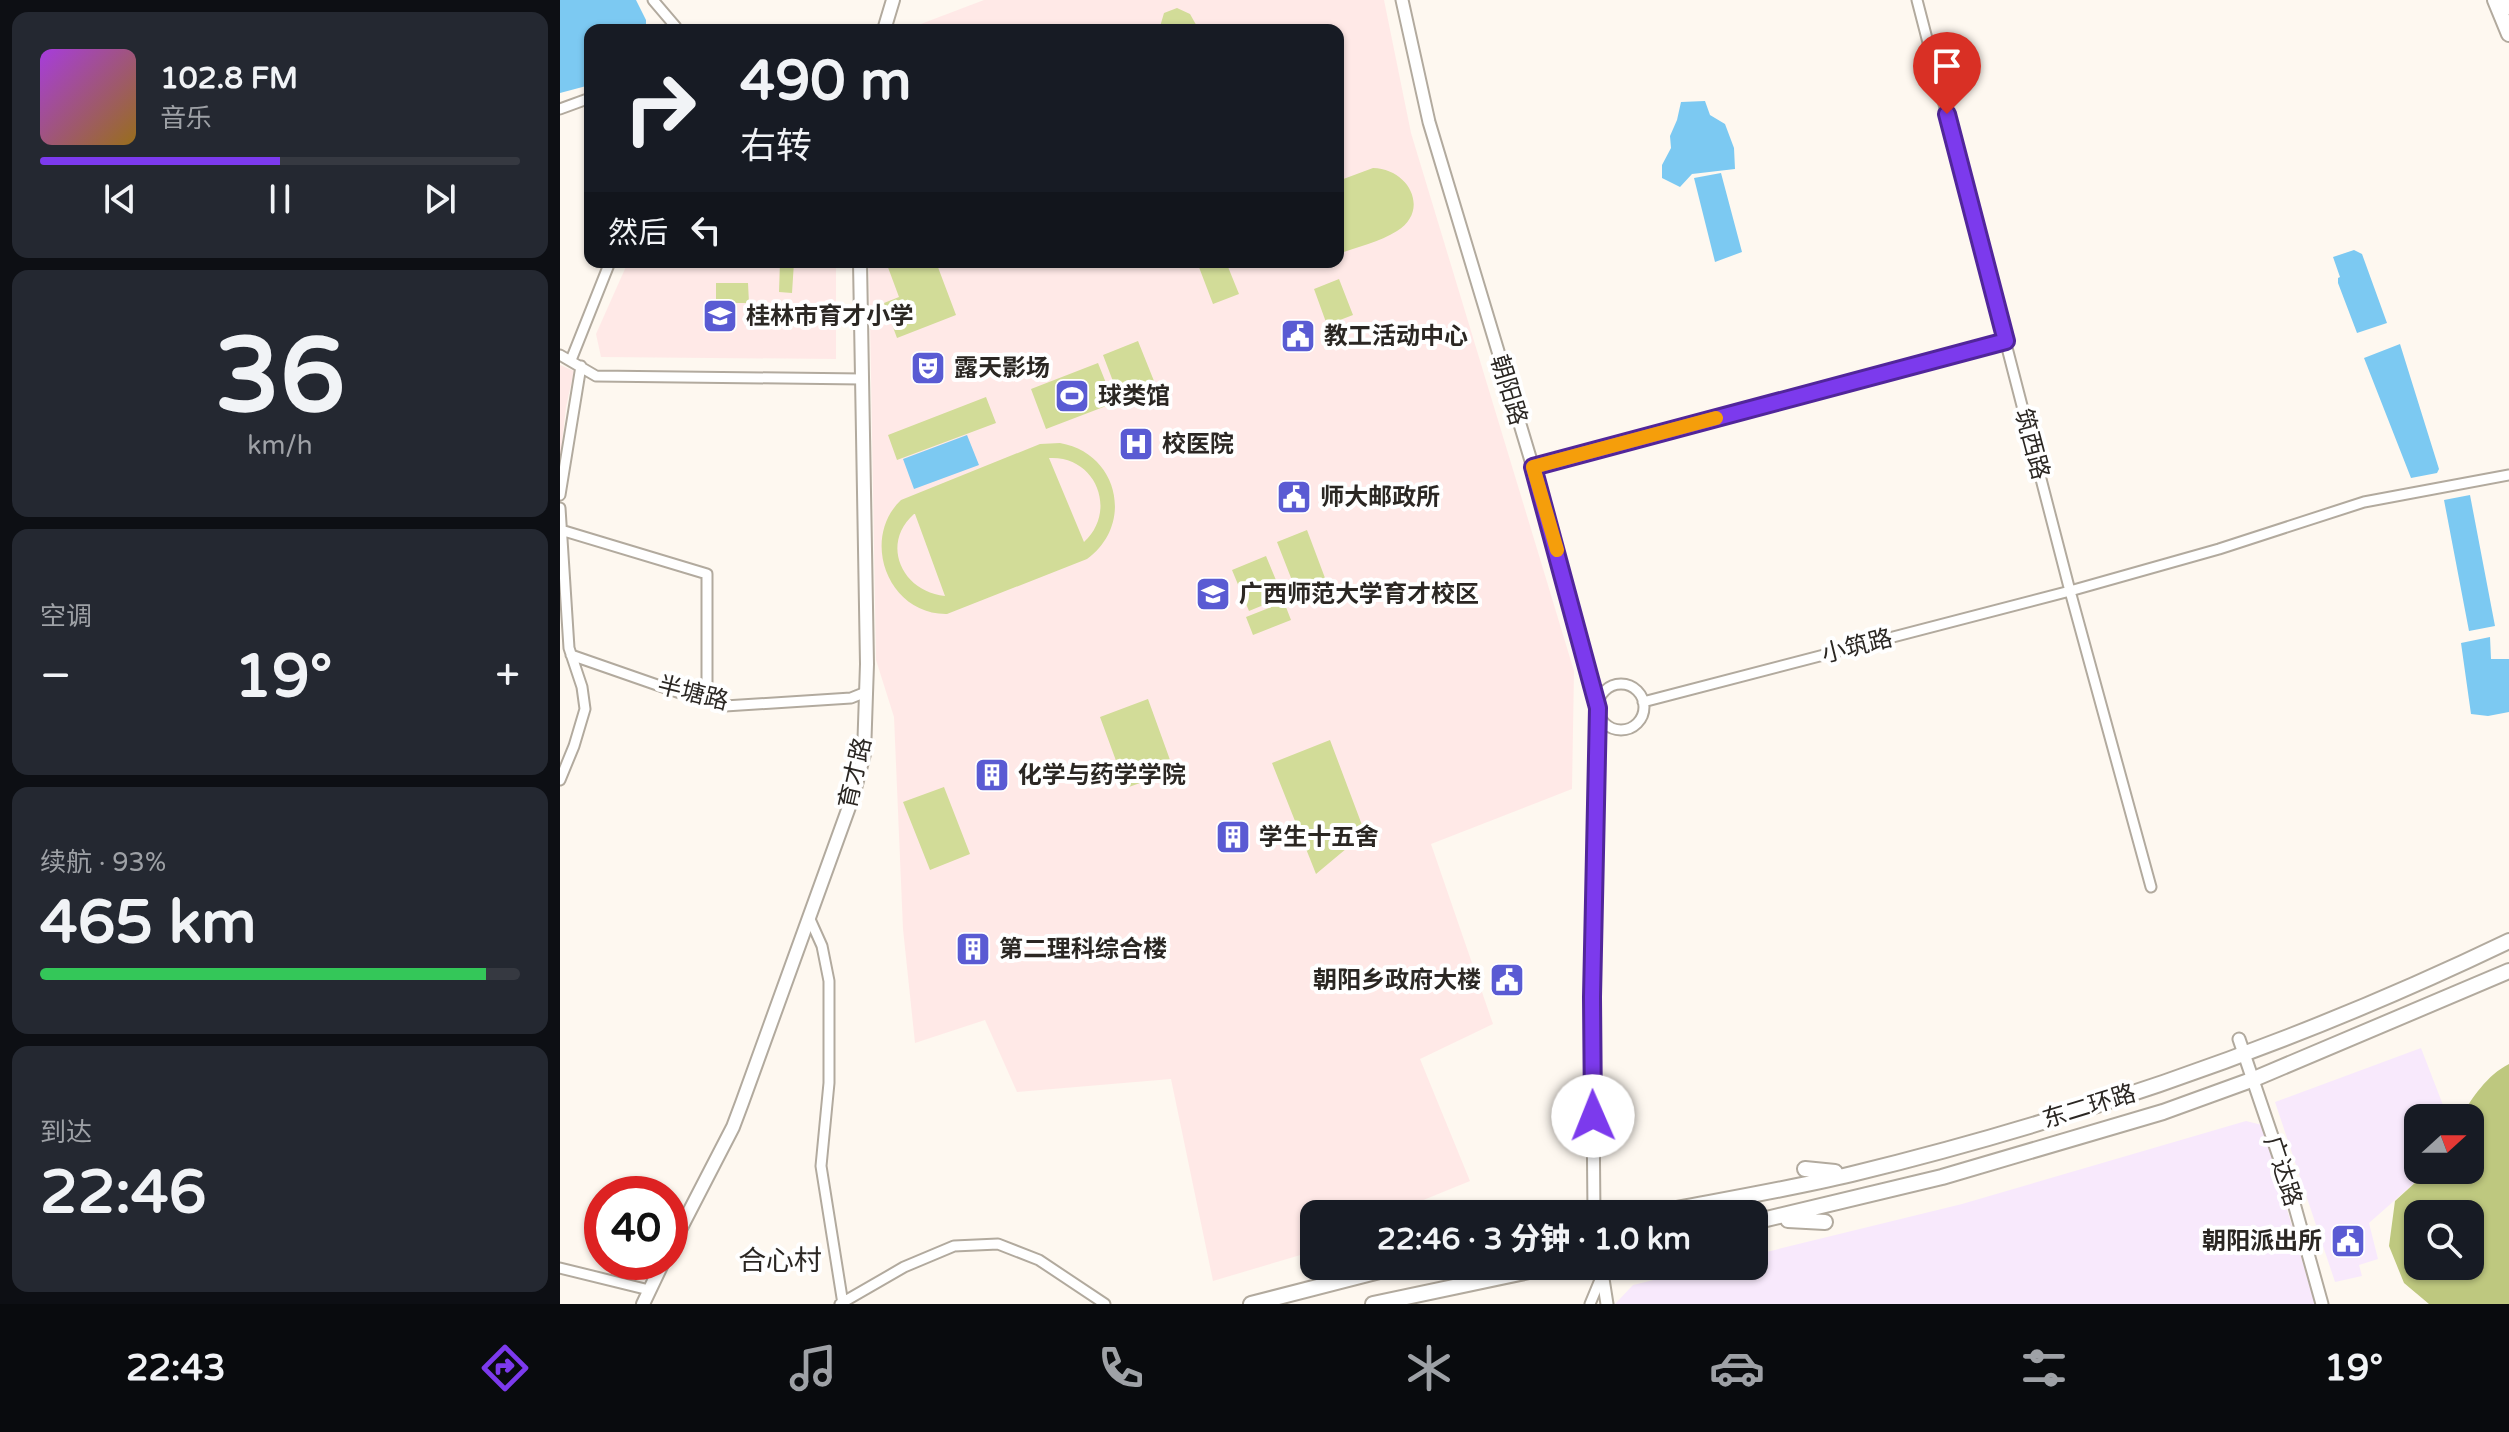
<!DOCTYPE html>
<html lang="zh">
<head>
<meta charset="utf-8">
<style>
  :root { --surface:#171b24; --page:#242831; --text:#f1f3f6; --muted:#9ea1a6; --line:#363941; --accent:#7c3aed }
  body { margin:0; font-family:"Varela Round","Noto Sans SC",sans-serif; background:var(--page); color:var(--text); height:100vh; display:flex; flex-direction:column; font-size:30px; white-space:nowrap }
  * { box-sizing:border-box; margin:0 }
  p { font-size:26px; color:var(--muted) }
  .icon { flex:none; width:44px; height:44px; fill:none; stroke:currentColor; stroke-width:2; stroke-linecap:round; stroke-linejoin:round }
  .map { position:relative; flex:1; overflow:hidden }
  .drawer { display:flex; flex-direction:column; gap:12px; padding:12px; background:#0d0f14; width:560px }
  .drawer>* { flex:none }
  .top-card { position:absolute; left:24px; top:24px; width:760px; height:244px; border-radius:16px; box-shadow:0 2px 6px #0004; background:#171b24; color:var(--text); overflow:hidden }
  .needle { width:52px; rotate:69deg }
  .tools { position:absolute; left:1844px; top:1104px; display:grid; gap:16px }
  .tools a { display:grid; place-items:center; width:80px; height:80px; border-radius:16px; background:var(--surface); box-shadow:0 2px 6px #0004; font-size:40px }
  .speed { position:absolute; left:24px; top:1176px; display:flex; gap:16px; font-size:40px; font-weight:700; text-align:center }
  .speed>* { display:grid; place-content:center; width:104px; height:104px; border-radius:50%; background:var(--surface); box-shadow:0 2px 6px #0004; line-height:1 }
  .speed .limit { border:12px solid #d22; background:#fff; color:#111 }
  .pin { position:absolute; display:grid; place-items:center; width:68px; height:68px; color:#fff; margin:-82px -34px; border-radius:50% 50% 50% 0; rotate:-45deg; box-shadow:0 0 8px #0007 }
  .pin .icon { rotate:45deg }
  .me { position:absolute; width:88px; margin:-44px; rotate:359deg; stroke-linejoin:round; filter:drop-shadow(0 0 6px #0008) }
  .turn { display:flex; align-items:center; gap:28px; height:168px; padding:0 24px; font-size:36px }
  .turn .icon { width:104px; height:104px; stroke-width:2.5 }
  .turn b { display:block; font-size:56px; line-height:68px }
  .then { display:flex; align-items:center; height:76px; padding:0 24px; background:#0003; gap:16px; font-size:30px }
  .big { font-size:60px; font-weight:800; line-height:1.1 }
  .drawer .widget { flex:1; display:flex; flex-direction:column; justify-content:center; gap:12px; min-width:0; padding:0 28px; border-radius:16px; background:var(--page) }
  .drawer .dial { align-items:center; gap:0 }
  .dial b { font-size:104px; line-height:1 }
  .song { display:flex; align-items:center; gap:24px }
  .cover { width:96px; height:96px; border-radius:12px; background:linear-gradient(135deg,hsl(280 70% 55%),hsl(40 70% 35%)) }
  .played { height:8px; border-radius:4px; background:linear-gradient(90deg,var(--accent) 50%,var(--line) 50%) }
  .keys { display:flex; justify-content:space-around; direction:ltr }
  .heat { display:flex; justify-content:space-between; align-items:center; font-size:44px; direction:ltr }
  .charge { height:12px; border-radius:6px; background:linear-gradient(90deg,#34c759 93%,var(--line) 0) }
  .trip { position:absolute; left:740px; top:1200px; width:468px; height:80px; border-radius:16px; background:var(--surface); box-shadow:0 2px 6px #0004; font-weight:800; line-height:80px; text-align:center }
  .tabs { display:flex; height:128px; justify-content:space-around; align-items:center; background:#090b0e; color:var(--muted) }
  .tabs .icon { width:56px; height:56px }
  .tabs .active { color:var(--accent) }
  .tabs b { font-size:36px; color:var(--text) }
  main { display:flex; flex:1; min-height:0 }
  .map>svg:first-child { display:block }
</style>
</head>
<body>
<main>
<section class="drawer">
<div class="widget">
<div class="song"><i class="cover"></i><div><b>102.8 FM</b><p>音乐</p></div></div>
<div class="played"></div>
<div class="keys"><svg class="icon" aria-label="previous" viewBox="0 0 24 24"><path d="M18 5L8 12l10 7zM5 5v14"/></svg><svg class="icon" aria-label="pause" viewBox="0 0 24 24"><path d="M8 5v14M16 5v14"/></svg><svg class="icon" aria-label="next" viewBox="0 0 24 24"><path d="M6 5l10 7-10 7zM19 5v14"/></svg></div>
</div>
<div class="widget dial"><b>36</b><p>km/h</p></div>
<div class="widget"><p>空调</p>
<div class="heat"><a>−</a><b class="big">19°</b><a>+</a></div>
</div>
<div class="widget"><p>续航 · 93%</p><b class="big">465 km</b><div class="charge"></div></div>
<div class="widget"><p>到达</p><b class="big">22:46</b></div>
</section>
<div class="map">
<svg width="1949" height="1304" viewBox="0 0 1949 1304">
  <rect width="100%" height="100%" fill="#fef8f0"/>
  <!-- commercial -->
  <path fill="#f8e9fc" d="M1861 1048 1888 1118H1858V1170H1869L1809 1223 1818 1259 1799 1265 1802 1276 1775 1282 1715 1102Z
    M1686 1121 1702 1125 1755 1304H1055L1073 1285 1151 1266H1194V1255L1402 1204Z"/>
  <!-- education -->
  <path fill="#ffe9e7" d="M424 0H824L851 133 1014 671 1012 789 871 844 933 1024 860 1059 910 1181 861 1201 867 1214H754V1251L653 1281 611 1079 457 1092 425 1020 355 1043 343 929 334 717 316 660 309 262H778V30H345Z
    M68 262H276V359L41 357 36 334Z
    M0 365 14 371 6 407 0 461Z"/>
  <!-- green -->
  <path fill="#d2dc98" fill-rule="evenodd" d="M617 8 630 14 639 30H599L604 13Z
    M813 168C850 169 870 211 837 231 820 242 797 247 778 254V181Z
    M220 262H234L232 293 219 292Z
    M326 262H376L396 315 337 338 324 303 339 297Z
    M637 262H666L679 294 653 304Z
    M779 279 793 315 767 325 754 289Z
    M156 283H188L189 303H156Z
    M578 341 598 391 562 405 543 355Z
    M538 363 554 403 486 429 471 389Z
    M426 397 436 423 337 460 328 435Z
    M500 443C558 453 575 524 527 559L387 614C328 615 300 539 341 500L480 444ZM489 458C536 455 558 511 524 542ZM354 514H355L385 596C342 592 320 544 354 514Z
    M747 530 771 594 742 606 717 542Z
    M706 556 723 597 689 611 672 570Z
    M724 602 731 620 693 635 686 617Z
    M588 699 614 771 566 788 540 717Z
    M770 740 805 833 756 874 712 763Z
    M384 787 410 854 370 870 343 802Z"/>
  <!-- forest -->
  <path fill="#bec87f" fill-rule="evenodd" d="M1949 1064V1304H1869L1844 1283 1829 1246 1835 1201 1869 1170H1910V1118H1900C1912 1098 1927 1075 1949 1064ZM1858 1214H1910V1266H1858Z"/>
  <!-- water -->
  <path fill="#7cc9f2" d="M0 0H76L86 20V30H30V85L0 93Z
    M1145 101 1150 115 1165 124 1174 148 1175 169 1132 174 1120 187 1102 178V165L1111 148 1110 136 1117 120 1121 102Z
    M1161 173 1182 252 1155 262 1134 178Z
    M1794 250 1802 254 1827 323 1797 333 1778 283V278L1780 277 1773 257Z
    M1840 344 1879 469 1877 473 1851 478 1804 358Z
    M407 435 419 465 354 489 343 459Z
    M1910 495 1935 626 1909 631 1884 500Z
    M1930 637 1931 659H1949V712L1928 716 1911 714 1901 643Z"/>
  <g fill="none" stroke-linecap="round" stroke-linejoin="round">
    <!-- minor casing -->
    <g stroke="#b2aa9e" stroke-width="13">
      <path id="minor" d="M93 0 116 27V30
        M1357 0 1510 591 1591 887
        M0 109 30 98
        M0 355 36 376 302 379
        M11 360 50 262
        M973 467 1446 341
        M0 495 21 366
        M0 508 9 648 22 687 25 709 14 746 0 780
        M1 530 147 574V700
        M11 655 123 694 165 706 291 698 306 692
        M1038 707a23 23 0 1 1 46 0a23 23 0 1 1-46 0Z
        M1083 702 1510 591 1659 549 1804 502 1949 475
        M249 917 262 946 269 981V1083L261 1166 283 1304
        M0 1268 89 1290
        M280 1304 344 1267 394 1246 438 1244 479 1260 545 1304
        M1030 1304 1042 1275"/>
    </g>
    <!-- tertiary casing -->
    <g stroke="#b2aa9e" stroke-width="15">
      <path id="tertiary" d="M842 0 869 122 984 504 1038 708 1032 997 1034 1214
        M1679 1039 1730 1189 1762 1304
        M1041 1266 1047 1304"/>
    </g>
    <!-- secondary casing -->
    <g stroke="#b2aa9e" stroke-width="16">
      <path id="secondary" d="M324 30 333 0
        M110 1249 173 1127 182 1103 293 796 304 754 307 664 300 262
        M83 1304 103 1262"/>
    </g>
    <!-- primary casing -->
    <g stroke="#b2aa9e" stroke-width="18">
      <path id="primary" d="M1935 0 1949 34
        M1946 0 1949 7
        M1245 1169 1275 1172
        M1090 1214C1157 1201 1225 1190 1292 1174 1518 1119 1739 1042 1949 941
        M1228 1220 1265 1222
        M1194 1222 1382 1177 1603 1112 1694 1079 1949 971
        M691 1304 839 1266
        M813 1304 993 1266"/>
    </g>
    <!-- minor -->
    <use href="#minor" stroke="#fff" stroke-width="9"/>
    <!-- tertiary -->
    <use href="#tertiary" stroke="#fff" stroke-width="11"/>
    <!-- secondary -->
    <use href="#secondary" stroke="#fff" stroke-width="12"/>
    <!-- primary -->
    <use href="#primary" stroke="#fff" stroke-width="14"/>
  </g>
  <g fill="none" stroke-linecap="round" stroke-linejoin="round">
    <!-- route casing -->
    <g stroke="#51269a" stroke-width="20">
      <path id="route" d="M1033 1116 1032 997 1038 708 973 467 1446 341 1387 114"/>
    </g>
    <!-- route -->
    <use href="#route" stroke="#7c3aed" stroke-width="14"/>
    <!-- slow -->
    <path stroke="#f59e0b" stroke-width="14" d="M997 550 973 467 1156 418"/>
  </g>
  <!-- icons -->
  <defs>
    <g id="school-square" transform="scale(1.8)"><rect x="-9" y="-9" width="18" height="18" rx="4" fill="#5a5bd3" stroke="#fff"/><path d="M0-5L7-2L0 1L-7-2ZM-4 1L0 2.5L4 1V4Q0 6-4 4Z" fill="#fff"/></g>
    <g id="civic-square" transform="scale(1.8)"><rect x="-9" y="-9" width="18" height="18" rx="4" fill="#5a5bd3" stroke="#fff"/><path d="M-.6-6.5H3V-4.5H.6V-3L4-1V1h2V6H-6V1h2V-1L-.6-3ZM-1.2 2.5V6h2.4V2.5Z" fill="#fff"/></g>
    <g id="theatre-square" transform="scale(1.8)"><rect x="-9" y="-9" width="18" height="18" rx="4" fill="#5a5bd3" stroke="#fff"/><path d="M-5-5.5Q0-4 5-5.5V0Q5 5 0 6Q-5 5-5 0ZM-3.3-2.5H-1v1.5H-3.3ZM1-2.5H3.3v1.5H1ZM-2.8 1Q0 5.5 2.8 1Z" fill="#fff"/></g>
    <g id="stadium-square" transform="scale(1.8)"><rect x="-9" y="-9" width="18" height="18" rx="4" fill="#5a5bd3" stroke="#fff"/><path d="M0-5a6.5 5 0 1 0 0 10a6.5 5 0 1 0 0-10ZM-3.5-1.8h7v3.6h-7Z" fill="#fff"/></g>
    <g id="hospital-square" transform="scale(1.8)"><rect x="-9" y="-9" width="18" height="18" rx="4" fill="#5a5bd3" stroke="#fff"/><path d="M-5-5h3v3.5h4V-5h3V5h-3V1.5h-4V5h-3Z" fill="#fff"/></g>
    <g id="university-square" transform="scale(1.8)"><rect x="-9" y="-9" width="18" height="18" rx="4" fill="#5a5bd3" stroke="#fff"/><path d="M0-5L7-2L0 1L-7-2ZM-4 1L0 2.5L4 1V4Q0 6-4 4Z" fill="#fff"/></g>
    <g id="building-square" transform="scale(1.8)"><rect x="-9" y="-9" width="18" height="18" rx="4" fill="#5a5bd3" stroke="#fff"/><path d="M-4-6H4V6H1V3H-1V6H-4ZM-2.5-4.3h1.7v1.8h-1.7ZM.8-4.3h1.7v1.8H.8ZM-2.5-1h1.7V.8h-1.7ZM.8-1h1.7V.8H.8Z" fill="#fff"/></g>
  </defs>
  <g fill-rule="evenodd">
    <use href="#school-square" x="160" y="316"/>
    <use href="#civic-square" x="738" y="336"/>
    <use href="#theatre-square" x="368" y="368"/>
    <use href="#stadium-square" x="512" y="396"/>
    <use href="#hospital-square" x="576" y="444"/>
    <use href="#civic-square" x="734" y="497"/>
    <use href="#university-square" x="653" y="594"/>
    <use href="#building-square" x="432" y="775"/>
    <use href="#building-square" x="673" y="837"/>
    <use href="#building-square" x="413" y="949"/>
    <use href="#civic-square" x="947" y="980"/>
    <use href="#civic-square" x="1788" y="1241"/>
  </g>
  <g text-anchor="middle" stroke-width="8" stroke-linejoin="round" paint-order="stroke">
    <!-- poi labels -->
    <g font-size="24" font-weight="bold" fill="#2b2723" stroke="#fff" text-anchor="start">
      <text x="186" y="324">桂林市育才小学</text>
      <text x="764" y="344">教工活动中心</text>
      <text x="394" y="376">露天影场</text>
      <text x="538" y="404">球类馆</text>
      <text x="602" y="452">校医院</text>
      <text x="760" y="505">师大邮政所</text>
      <text x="679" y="602">广西师范大学育才校区</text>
      <text x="458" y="783">化学与药学学院</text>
      <text x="699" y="845">学生十五舍</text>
      <text x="439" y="957">第二理科综合楼</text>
      <text x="921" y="988" text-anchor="end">朝阳乡政府大楼</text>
      <text x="1762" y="1249" text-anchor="end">朝阳派出所</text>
    </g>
    <!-- street labels -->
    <g font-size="24" fill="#2b2723" stroke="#fff">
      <text transform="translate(949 390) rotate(73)" y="8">朝阳路</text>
      <text transform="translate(1472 444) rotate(75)" y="8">筑西路</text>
      <text transform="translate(1297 646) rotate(-14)" y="8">小筑路</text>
      <text transform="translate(133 693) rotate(14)" y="8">半塘路</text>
      <text transform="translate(295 773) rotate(-77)" y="8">育才路</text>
      <text transform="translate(1529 1106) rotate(-17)" y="8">东二环路</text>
      <text transform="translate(1723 1171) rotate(72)" y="8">广达路</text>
    </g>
    <!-- quarter labels -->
    <g font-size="28" fill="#2b2723" stroke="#fff">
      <text x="220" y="1270">合心村</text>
    </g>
  </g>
</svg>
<div class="tools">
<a><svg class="needle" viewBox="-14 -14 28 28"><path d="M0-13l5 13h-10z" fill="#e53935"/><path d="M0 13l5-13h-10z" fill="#9ea1a6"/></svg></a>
<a><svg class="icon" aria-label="search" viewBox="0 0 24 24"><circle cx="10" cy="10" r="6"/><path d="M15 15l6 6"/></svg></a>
</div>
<div class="speed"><div class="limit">40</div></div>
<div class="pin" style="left:1387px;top:114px;background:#d93025"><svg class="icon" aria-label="arrive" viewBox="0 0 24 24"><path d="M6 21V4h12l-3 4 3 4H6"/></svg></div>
<svg class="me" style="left:1033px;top:1116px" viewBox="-20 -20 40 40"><circle r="19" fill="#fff"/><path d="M0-13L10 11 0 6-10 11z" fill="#7c3aed"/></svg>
<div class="trip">22:46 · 3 分钟 · 1.0 km</div>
<div class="top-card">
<div class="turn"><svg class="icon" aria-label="right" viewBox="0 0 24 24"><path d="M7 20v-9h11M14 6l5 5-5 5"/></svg><div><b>490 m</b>右转</div></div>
<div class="then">然后<svg class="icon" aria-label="left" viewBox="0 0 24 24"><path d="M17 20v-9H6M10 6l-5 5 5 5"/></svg></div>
</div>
</div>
</main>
<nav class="tabs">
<b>22:43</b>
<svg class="icon active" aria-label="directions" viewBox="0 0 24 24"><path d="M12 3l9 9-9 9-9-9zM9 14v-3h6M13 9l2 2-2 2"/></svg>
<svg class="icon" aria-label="music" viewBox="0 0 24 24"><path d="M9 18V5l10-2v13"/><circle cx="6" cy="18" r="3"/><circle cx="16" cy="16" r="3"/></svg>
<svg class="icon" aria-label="phone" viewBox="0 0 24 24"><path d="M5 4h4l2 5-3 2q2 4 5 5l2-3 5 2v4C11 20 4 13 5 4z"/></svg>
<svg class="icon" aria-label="climate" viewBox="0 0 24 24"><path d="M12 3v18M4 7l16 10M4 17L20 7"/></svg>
<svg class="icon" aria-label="car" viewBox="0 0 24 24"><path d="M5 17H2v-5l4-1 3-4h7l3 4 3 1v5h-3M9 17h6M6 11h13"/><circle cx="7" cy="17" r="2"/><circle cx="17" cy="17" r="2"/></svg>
<svg class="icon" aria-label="filters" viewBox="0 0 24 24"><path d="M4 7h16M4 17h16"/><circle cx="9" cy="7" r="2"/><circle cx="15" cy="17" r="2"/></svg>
<b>19°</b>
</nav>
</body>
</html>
